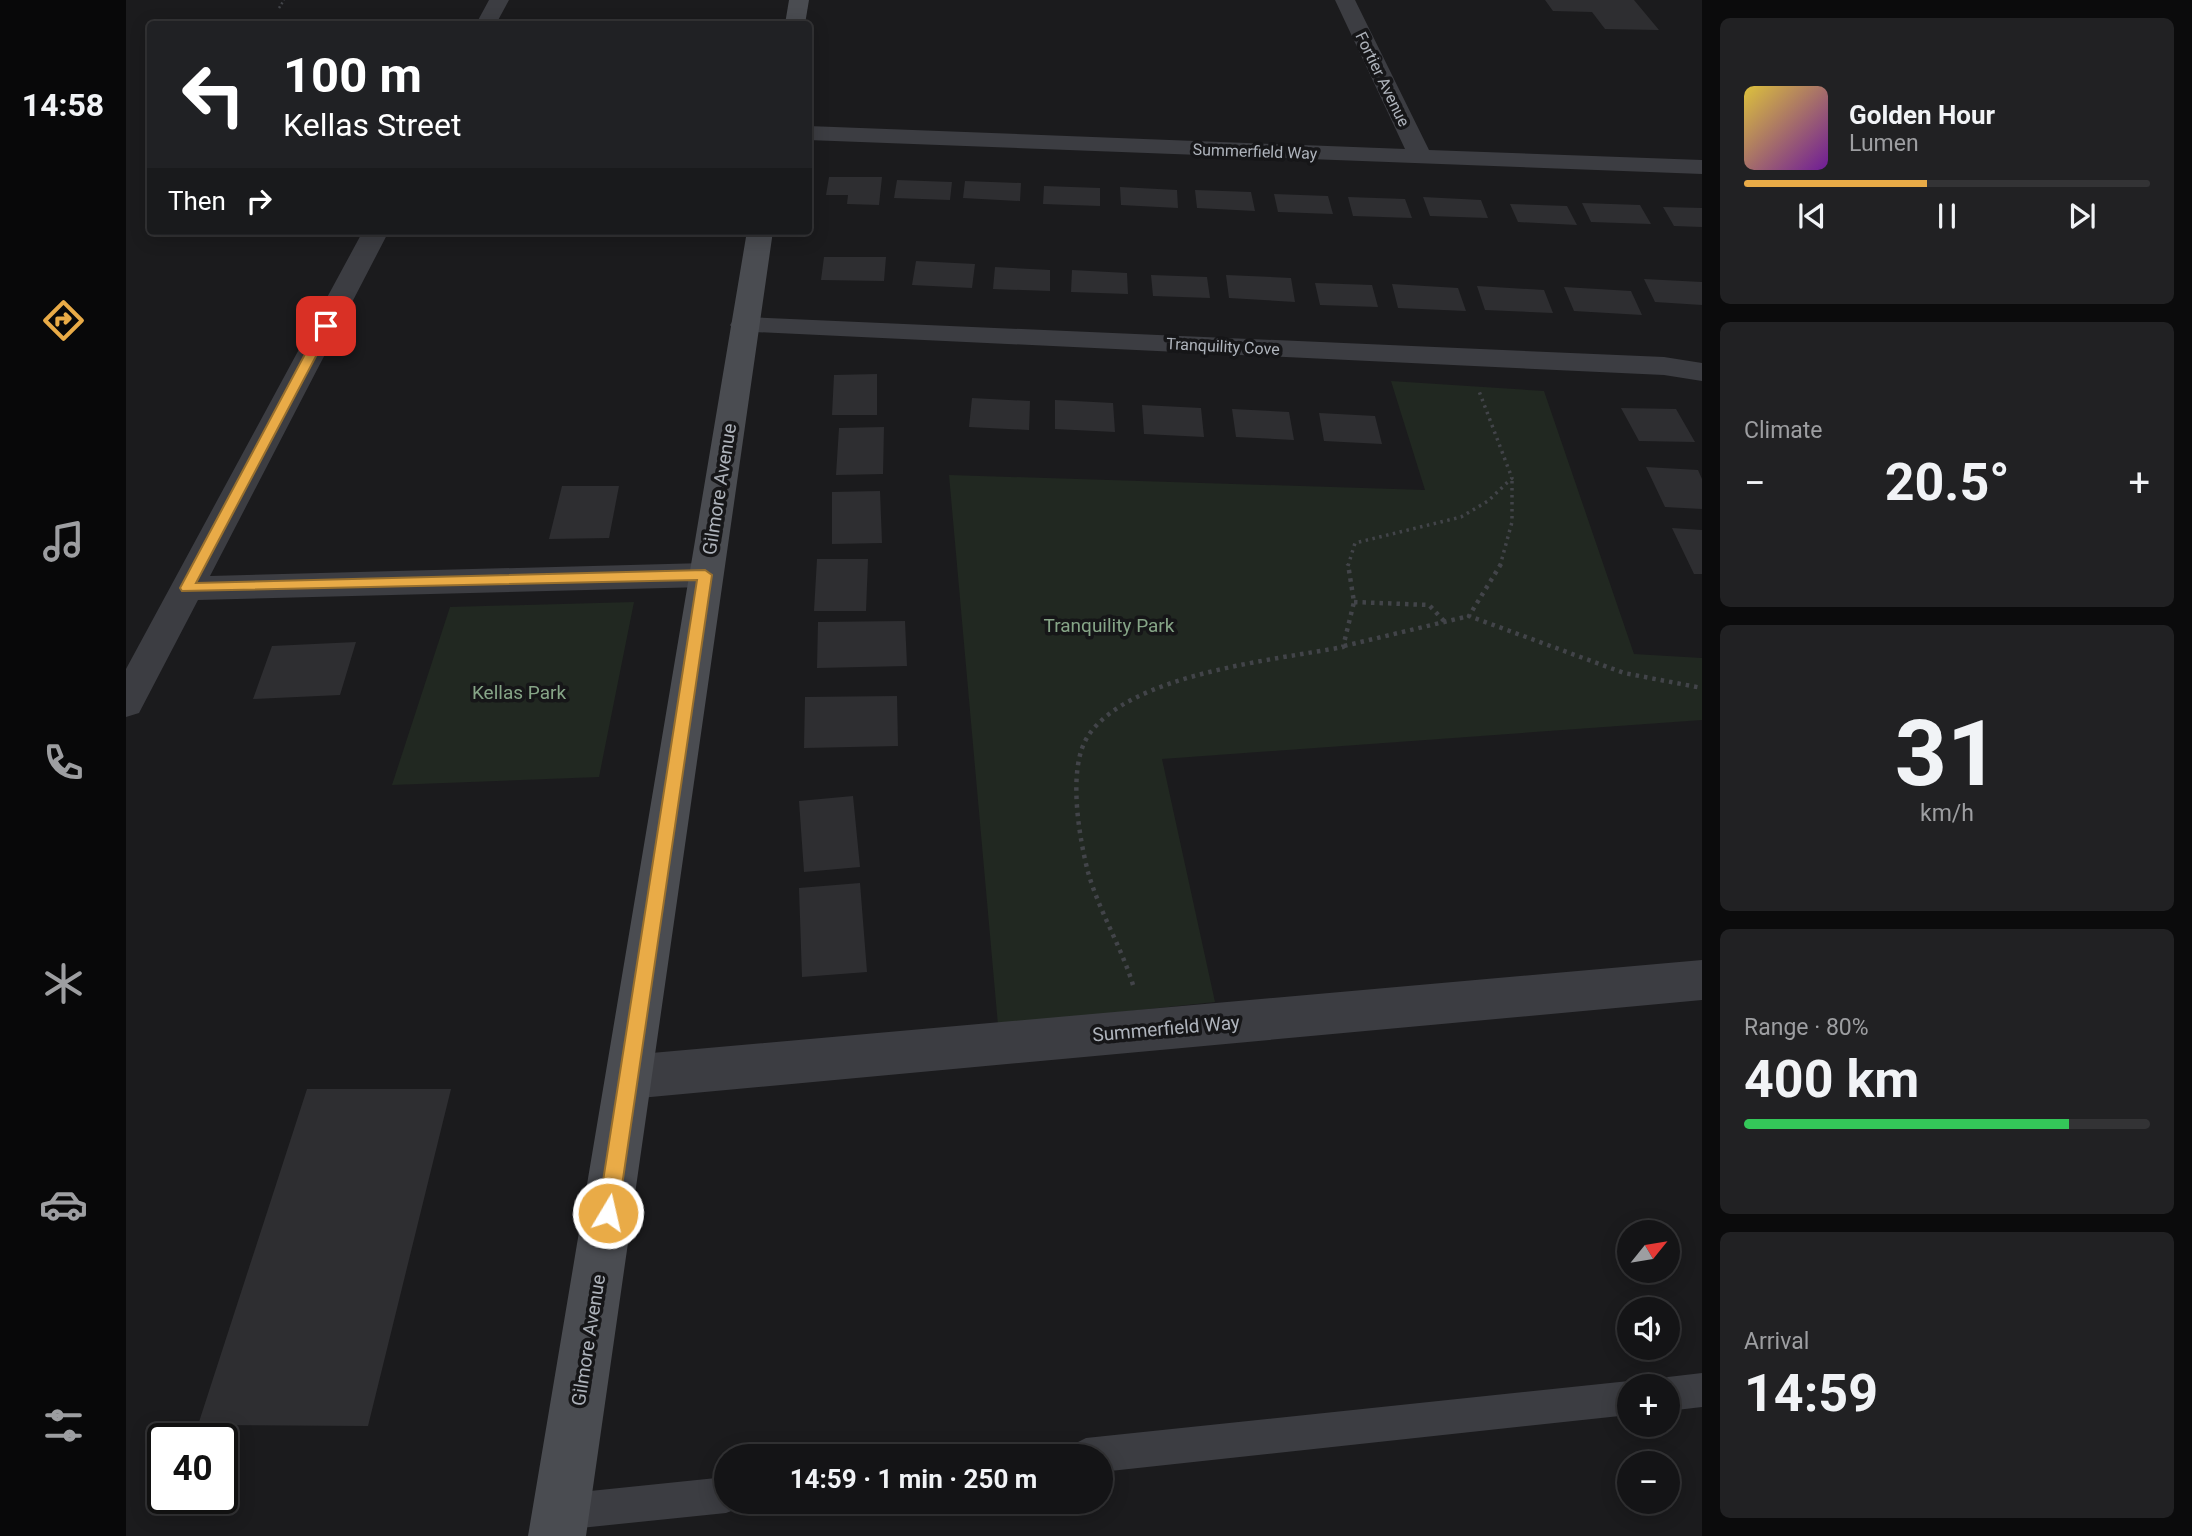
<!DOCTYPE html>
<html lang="en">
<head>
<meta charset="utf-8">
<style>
  :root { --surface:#141416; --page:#212123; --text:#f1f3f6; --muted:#9d9ea1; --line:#333335; --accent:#e9ab47 }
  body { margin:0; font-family:Roboto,sans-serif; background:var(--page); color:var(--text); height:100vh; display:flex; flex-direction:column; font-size:26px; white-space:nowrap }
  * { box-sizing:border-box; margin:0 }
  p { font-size:23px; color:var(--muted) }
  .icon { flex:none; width:38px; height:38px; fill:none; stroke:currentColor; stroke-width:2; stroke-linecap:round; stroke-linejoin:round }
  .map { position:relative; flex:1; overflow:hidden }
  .panel { display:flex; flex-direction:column; gap:18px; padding:18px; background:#0b0b0c; width:490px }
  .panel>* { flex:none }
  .top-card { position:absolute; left:21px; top:21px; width:665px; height:214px; border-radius:7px; box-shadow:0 4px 18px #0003,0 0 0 2px var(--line); background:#202124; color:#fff; overflow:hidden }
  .needle { width:46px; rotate:60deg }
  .tools { position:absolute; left:1491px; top:1220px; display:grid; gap:14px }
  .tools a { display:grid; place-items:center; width:63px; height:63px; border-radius:50%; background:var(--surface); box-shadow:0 4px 18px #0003,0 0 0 2px var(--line); font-size:35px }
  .speed { position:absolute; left:21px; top:1423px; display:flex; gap:14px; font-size:35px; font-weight:700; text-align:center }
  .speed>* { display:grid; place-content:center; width:91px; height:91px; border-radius:50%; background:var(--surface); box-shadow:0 4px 18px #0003,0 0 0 2px var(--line); line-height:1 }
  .speed .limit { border:4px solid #111; border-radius:10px; background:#fff; color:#111 }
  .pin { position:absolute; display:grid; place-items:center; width:60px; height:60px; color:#fff; margin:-30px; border-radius:14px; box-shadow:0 4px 10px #0006 }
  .me { position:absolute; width:77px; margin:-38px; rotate:9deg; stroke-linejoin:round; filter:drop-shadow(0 0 5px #0008) }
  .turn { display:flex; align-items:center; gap:24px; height:147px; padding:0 21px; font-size:32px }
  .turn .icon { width:91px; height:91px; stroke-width:2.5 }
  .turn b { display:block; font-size:49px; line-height:60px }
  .then { display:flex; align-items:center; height:66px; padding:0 21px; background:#0003; gap:14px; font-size:26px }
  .big { font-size:52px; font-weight:700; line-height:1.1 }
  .panel .card { flex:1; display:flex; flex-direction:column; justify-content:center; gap:10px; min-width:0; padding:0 24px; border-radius:10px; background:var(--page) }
  .panel .dial { align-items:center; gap:0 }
  .dial b { font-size:91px; line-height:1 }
  .song { display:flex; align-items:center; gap:21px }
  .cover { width:84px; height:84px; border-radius:10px; background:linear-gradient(135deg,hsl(50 70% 55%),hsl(280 70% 35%)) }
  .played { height:7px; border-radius:4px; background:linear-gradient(90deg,var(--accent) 45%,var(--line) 45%) }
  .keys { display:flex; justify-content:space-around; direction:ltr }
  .heat { display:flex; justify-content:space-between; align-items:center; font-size:38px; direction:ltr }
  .charge { height:10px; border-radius:5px; background:linear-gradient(90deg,#34c759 80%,var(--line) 0) }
  .trip { position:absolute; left:588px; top:1444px; width:399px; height:70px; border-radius:35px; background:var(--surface); box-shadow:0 4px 18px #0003,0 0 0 2px var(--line); font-weight:700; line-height:70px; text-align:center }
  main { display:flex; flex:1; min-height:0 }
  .dock { display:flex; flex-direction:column; width:126px; justify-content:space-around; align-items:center; background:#080809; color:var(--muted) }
  .dock .icon { width:49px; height:49px }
  .dock .active { color:var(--accent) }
  .dock b { font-size:32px; color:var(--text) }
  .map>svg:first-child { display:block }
</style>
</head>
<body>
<main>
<nav class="dock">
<b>14:58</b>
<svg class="icon active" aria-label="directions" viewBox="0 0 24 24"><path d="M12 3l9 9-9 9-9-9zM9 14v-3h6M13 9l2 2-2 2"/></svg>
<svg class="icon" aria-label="music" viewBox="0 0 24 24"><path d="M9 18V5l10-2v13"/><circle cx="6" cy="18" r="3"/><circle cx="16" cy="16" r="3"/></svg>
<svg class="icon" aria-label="phone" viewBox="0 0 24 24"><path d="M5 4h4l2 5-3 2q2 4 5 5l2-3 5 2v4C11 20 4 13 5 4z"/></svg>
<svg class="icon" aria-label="climate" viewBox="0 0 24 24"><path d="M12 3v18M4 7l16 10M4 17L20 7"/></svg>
<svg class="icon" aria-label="car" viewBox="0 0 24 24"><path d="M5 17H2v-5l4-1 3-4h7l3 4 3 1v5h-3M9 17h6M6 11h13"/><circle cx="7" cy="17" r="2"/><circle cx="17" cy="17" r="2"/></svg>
<svg class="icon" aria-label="filters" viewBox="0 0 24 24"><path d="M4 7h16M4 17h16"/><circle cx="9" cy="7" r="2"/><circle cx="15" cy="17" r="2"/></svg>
</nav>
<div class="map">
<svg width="1576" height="1536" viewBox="0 0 1576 1536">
  <rect width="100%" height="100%" fill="#1b1b1d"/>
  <!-- green -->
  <path fill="#212821" d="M1265 381 1418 391 1508 654 1576 658V720L1036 759 1089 1002 872 1025 823 475 1299 490Z
    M508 602 473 777 266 785 324 607Z"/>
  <!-- building -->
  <path fill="#2e2e31" d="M1419 0H1508L1533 30 1479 29 1466 12 1427 11Z
    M703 177H756L753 205 721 204 722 195H700Z
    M771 180 826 182 824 200 768 198Z
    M839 181 895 183 894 201 837 198Z
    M918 186 974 188V206L917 204Z
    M994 187 1051 190 1052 208 995 205Z
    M1069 190 1125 192 1129 211 1071 208Z
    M1148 194 1202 196 1207 214 1152 212Z
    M1222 197 1279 199 1286 218 1227 216Z
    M1297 197 1355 200 1362 218 1304 216Z
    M1456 203 1514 205 1525 224 1465 222Z
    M1384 204 1441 206 1451 225 1392 222Z
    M1537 207 1576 208V227L1548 226Z
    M698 257H760L758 281 695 280Z
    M790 261 849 264 846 288 786 285Z
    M869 267 924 270V291L867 289Z
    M946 270 1001 273 1002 294 945 292Z
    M1025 275 1081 277 1084 298 1027 296Z
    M1100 275 1165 278 1169 302 1103 298Z
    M1518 279 1576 282V305L1529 302Z
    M1189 283 1246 285 1252 307 1194 305Z
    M1266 284 1332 288 1340 311 1272 308Z
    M1351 286 1418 290 1427 313 1359 310Z
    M1438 287 1505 291 1516 315 1448 311Z
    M751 374V415H706L708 375Z
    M846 398 904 401 903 430 843 427Z
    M929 400 987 403 989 432 929 429Z
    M1016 405 1075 408 1078 437 1018 434Z
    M1495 408 1550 409 1569 442 1513 441Z
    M1106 409 1163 412 1168 440 1110 437Z
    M1193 413 1249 416 1256 444 1198 441Z
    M758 427 757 474 710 475 713 428Z
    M1520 467 1572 470 1576 479V509L1539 507Z
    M436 486H493L483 538 423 539Z
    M754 491 756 543 706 544V492Z
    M1546 528 1576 530V574H1568Z
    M691 559H742L740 611H688Z
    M779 621 781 666 691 668 692 622Z
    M230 642 214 695 127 699 146 646Z
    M771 696 772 746 678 748 679 697Z
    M727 796 734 867 678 872 673 801Z
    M734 883 741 972 676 977 673 888Z
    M181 1089H325L242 1426 72 1425Z"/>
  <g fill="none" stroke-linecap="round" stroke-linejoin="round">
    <!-- path-far2 -->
    <path stroke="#424449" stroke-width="2.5" stroke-dasharray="2 2.5" stroke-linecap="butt" d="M153 8 158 0"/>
    <!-- path-far1 -->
    <path stroke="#424449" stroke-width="3.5" stroke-dasharray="2.5 4.5" stroke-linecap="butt" d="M1222 566 1229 543 1335 517 1362 501 1386 478 1353 391
      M1374 566 1386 522V479"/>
    <!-- path -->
    <path stroke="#424449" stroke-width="4.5" stroke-dasharray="3.5 5" stroke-linecap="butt" d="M1375 564 1343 616 1498 673 1576 688
      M1228 602 1303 605 1319 622
      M1218 646 1343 616
      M1007 985C995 946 973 911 962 872 953 837 941 768 962 736 1003 674 1148 660 1217 647L1228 602 1222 564"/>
    <!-- lane -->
    <path fill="#3c3d42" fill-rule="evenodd" d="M1576 1373V1407L1542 1411V1386H1528L1530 1382 1542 1377Z
      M1503 1381 1515 1386H1503V1415L975 1472V1456H942L948 1444 960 1438Z
      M600 1477V1502H615L613 1508 600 1513 435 1530 422 1525 417 1512 422 1499 435 1494Z"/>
    <!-- street -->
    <path fill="#3c3d42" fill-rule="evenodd" d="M363 0H383L370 24H350Z
      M1209 0H1229L1303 150 1576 160V174L682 140V126L1279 149Z
      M237 231H263L84 576 579 563 591 567 596 575 591 583 579 587 72 600 13 713 0 717V669Z
      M618 317 1538 357 1576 363V381L1538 375 608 331 604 325 608 319Z
      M1576 960V1000L503 1099 487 1092 480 1077 487 1062 503 1055Z"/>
    <!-- secondary -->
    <path fill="#4a4c51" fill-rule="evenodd" d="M663 0H683L679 24H659Z
      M621 231H647L460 1536H402Z"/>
  </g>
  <!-- route -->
  <path fill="#e9ab47" stroke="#976f2e" stroke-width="2" d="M200 323 206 326 70 583 579 570 586 575 492 1213 489 1220 482 1223 475 1220 472 1213 571 580 56 591 54 588 194 326Z"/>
  <g text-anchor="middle" stroke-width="7" stroke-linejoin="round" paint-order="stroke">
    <!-- far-street labels -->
    <g font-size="16" fill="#aeb3bb" stroke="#161618">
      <text transform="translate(1257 79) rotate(64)" y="6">Fortier Avenue</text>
      <text transform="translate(1129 151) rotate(2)" y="6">Summerfield Way</text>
      <text transform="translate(1097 346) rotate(3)" y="6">Tranquility Cove</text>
    </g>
    <!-- street labels -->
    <g font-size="19" fill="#aeb3bb" stroke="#161618">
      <text transform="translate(593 489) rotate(-81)" y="7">Gilmore Avenue</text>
      <text transform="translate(1040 1028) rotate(-5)" y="7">Summerfield Way</text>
      <text transform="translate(462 1340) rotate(-81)" y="7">Gilmore Avenue</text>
    </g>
    <!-- park labels -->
    <g font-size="19" fill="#86a587" stroke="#161618">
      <text x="983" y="632">Tranquility Park</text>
      <text x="393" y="699">Kellas Park</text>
    </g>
  </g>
</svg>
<div class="tools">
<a><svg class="needle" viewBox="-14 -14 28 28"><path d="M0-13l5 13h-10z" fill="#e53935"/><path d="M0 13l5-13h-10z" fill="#9d9ea1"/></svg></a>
<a><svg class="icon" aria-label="sound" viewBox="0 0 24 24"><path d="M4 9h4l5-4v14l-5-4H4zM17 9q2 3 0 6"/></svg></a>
<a>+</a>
<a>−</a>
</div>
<div class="speed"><div class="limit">40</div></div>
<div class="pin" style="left:200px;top:326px;background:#d93025"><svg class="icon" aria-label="arrive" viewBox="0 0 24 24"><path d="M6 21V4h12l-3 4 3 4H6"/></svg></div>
<svg class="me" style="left:482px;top:1213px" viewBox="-20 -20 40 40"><circle r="17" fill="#e9ab47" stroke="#fff" stroke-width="3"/><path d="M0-11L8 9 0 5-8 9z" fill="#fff"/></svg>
<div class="trip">14:59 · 1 min · 250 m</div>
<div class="top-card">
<div class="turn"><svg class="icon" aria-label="left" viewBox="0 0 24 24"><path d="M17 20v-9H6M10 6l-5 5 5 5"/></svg><div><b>100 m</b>Kellas Street</div></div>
<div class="then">Then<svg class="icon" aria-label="right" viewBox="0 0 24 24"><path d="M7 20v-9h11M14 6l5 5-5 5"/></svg></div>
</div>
</div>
<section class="panel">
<div class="card">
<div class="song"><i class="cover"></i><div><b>Golden Hour</b><p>Lumen</p></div></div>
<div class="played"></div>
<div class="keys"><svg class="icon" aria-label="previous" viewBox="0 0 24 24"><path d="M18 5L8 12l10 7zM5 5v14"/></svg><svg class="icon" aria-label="pause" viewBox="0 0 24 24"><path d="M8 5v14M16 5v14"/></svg><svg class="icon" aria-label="next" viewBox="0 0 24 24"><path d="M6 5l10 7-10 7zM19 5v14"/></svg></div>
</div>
<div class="card"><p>Climate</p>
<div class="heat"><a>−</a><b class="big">20.5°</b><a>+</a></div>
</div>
<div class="card dial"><b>31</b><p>km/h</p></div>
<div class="card"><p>Range · 80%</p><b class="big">400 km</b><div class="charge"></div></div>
<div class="card"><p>Arrival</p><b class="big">14:59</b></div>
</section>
</main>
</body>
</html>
